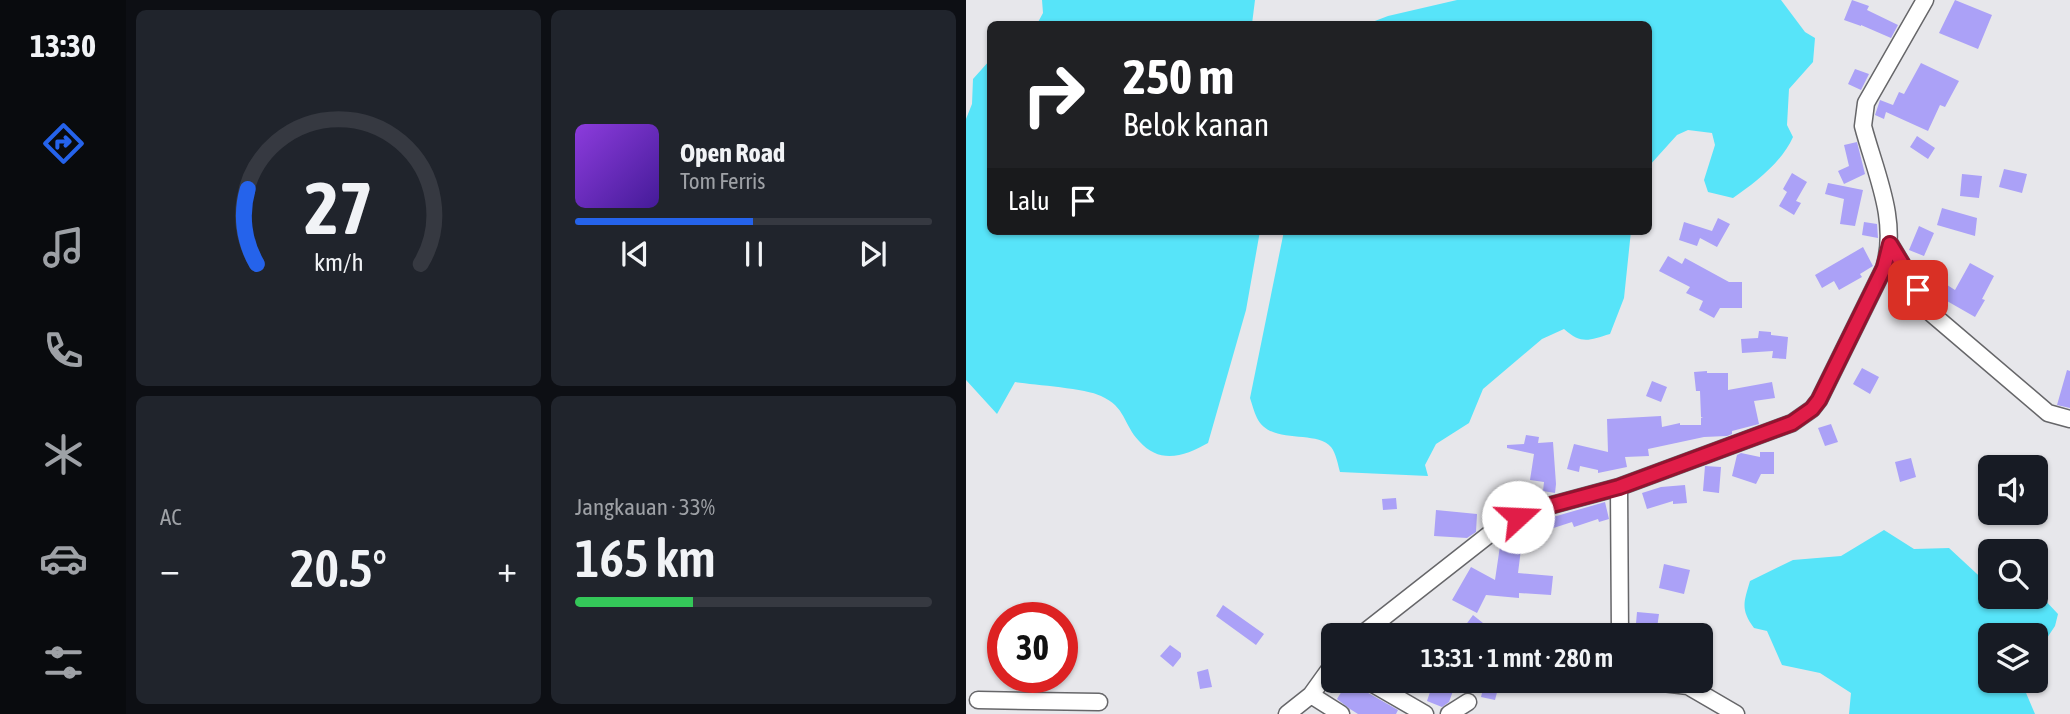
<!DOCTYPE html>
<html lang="id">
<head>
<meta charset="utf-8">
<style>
  :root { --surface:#171b24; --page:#20242c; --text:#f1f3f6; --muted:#9ea1a6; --line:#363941; --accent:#2563eb }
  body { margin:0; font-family:"Asap Condensed",sans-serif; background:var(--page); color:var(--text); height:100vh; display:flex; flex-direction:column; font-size:26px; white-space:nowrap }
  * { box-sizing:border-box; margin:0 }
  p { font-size:23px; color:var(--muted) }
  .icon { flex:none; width:38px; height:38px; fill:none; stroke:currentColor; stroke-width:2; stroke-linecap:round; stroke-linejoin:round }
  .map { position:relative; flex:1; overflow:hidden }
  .drawer { display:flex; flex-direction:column; gap:10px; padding:10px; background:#0d0f14; width:840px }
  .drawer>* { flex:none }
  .guide { position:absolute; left:21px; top:21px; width:665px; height:214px; border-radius:10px; box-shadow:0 2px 5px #0004; background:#202124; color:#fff; overflow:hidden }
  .tools { position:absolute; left:1012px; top:455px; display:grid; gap:14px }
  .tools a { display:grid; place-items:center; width:70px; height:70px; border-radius:10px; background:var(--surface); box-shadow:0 2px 5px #0004; font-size:35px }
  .speed { position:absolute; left:21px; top:602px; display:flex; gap:14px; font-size:35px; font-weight:700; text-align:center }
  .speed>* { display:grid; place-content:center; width:91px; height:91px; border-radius:50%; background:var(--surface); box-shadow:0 2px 5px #0004; line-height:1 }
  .speed .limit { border:10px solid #d22; background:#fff; color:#111 }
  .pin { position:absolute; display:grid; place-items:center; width:60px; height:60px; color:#fff; margin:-30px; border-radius:14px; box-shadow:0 4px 10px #0006 }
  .me { position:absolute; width:77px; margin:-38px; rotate:70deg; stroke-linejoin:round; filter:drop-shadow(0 0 5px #0008) }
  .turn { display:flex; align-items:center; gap:24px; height:147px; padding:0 21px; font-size:32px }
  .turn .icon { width:91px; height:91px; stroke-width:2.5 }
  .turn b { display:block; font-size:49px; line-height:60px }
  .then { display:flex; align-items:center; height:66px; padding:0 21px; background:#0003; gap:14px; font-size:26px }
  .big { font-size:52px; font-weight:600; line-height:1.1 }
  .drawer .card { flex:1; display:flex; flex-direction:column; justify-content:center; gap:10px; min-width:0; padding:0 24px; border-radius:10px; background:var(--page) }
  .drawer .dial { align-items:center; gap:0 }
  .dial svg { height:182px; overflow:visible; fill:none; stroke:var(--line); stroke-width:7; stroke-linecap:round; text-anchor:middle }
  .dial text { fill:var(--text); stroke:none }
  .song { display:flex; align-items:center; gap:21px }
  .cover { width:84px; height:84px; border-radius:10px; background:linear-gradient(135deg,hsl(270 70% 55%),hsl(260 70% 35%)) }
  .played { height:7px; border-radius:4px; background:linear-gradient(90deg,var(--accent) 50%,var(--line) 50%) }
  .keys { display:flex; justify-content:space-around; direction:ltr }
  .heat { display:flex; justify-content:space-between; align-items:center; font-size:38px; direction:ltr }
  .charge { height:10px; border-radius:5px; background:linear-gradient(90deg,#34c759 33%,var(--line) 0) }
  .drawer .tiles { flex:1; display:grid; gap:10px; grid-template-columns:repeat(2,1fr) }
  .trip { position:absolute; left:355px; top:623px; width:392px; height:70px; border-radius:10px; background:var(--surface); box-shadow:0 2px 5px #0004; font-weight:600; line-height:70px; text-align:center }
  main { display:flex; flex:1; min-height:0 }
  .dock { display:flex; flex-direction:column; width:126px; justify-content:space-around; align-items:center; background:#090b0e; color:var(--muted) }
  .dock .icon { width:49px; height:49px }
  .dock .selected { color:var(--accent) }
  .dock b { font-size:32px; color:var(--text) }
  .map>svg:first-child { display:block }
</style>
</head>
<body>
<main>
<nav class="dock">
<b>13:30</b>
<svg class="icon selected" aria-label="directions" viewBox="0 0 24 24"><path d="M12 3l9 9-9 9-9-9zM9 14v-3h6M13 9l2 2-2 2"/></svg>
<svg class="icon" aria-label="music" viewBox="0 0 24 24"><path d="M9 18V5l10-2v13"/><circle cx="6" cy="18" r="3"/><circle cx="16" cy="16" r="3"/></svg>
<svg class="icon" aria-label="phone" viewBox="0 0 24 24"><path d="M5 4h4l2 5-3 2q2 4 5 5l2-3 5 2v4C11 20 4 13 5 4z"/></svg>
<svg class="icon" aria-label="climate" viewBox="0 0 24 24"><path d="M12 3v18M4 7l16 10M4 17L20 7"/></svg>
<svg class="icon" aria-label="car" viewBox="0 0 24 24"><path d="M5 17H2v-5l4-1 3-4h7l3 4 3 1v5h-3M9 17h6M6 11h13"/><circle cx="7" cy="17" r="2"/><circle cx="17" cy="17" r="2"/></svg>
<svg class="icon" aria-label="filters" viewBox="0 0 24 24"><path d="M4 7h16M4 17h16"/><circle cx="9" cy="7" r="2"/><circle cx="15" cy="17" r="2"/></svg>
</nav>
<section class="drawer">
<div class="tiles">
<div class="card dial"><svg viewBox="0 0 100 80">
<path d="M14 69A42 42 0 1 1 86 69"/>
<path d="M14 69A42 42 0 0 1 10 36" stroke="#2563eb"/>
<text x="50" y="56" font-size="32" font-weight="700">27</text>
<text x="50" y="72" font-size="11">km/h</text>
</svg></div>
<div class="card">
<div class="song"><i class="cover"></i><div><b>Open Road</b><p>Tom Ferris</p></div></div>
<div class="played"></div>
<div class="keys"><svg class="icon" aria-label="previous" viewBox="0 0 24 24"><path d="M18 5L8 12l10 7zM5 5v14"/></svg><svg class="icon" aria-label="pause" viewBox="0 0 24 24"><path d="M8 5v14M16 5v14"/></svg><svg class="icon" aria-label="next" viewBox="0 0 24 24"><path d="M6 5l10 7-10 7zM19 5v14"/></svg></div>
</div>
<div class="card"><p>AC</p>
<div class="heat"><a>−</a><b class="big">20.5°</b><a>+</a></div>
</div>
<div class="card"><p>Jangkauan · 33%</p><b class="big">165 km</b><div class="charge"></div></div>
</div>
</section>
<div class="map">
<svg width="1104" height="714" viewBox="0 0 1104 714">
  <rect width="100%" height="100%" fill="#e7e7eb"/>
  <!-- water -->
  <path fill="#57e4f9" d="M76 0H289L286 24H71L77 13Z
    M491 0H815L839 32 849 38 847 62 823 89 821 125 827 137C816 162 789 183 767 198L742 192 738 180 749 145 746 133 722 130 711 135 683 166 682 24H401L422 16Z
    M24 60V231H294L280 310 242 443C219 456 194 465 173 441 157 424 160 407 135 396 120 388 68 385 49 382L31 414 0 380V119L6 104 7 79Z
    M318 231H665L658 298 644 334C623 340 616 345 598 329L576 339 517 389 503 423 470 444 459 465 462 476 374 472C372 465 370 453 365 447 349 429 305 446 291 418 288 412 286 404 284 398Z
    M918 530 948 549 983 548 1024 586V597H1076L1092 614 1089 626 1069 656V635H1024V681H1055L1069 714H883L885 693 854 673 816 665 801 631 788 628C774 609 778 602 784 581L827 560 875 556Z"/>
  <!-- building -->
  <path fill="#aba1f7" d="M886 0 903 6 901 10 932 25 925 38 895 25V26L878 20Z
    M989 0 1026 15 1012 49 973 33Z
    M955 63 993 81 979 107 974 105 962 131 920 112 918 119 909 115 914 100 927 105 933 92 938 94Z
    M889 69 903 74 895 90 882 84Z
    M951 136 969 148 962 159 944 147Z
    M891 142 899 174 878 184 872 171 883 166 878 145Z
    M1038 169 1061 174 1056 193 1033 187Z
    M826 173 841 182 830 201 835 203 828 215 813 206 821 192 817 189Z
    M996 174 1016 176 1013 198 994 196Z
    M862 183 897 190 889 226 874 224 878 199 859 194Z
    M976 208 1011 218 1009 236 971 225Z
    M752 218 764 224 751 247 734 238 731 246 713 240 718 222 746 231Z
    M898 222 911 224 912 238 896 235Z
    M953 226 968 233 958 256 943 250Z
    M897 247 907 266 894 274 896 277 873 290 868 281 856 288 849 275Z
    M702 256 716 264 719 258 763 282H776V308H754L748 318 733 310 737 301 720 293 724 287 693 271Z
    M1004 263 1028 276 1016 299 1019 300 1009 317 981 301 978 306 969 298 978 283 989 290Z
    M793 331 805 332V335L822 337 820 359 806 358 807 351 776 353 775 339 792 338Z
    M896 368 913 377 904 394 887 384Z
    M1101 370 1104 371V408L1091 405Z
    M741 371V373H762V390L806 382 809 398 788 401 793 424 766 431V434L761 436 738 437 682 449 683 456 659 457 661 467 632 473V470L614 466 613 472 601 469 608 444 642 452 641 419 695 416 696 427 714 423V425H735V418H737L735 417 734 391H730L728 372Z
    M686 381 701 387 695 402 680 396Z
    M865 424 872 442 859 446 852 428Z
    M560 435 573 437 572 443 587 442 590 484 589 493 577 491 578 482 564 480 568 454 541 448V445L558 444Z
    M794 452H808V474H795L790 484 766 476 771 455 775 453 794 457Z
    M945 458 950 477 934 482 929 462Z
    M739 466 755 467 753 493 737 491Z
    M719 485 721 503 707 504V501L681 509 676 493 695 487Z
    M430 498 431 509 417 510 416 499Z
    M527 502 542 504V511L537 514 526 513Z
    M639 502 643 519 633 522 632 519 608 527 606 522 566 535 563 524Z
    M470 510 511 514 510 532 501 538 468 536Z
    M534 546 555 549 552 573 587 576 585 595 553 593V598L520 595 511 613 486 600 505 567 529 580Z
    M698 564 724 570 718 594 693 588Z
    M257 605 298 634 290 645 250 616Z
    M671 612 693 614 690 635H669Z
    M507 615 522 627 515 635H503L496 630Z
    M204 645 215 653V657L207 667 194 656Z
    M242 669 246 687 234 689 231 672Z
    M382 681H392L397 690 432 710 430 714H392L384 709 371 699Z
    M519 681H534L529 700 515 697Z
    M467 683 487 691 483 702 476 707 461 701Z"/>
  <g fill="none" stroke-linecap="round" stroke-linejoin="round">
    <!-- street casing -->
    <g stroke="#666669" stroke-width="19">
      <path id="street" d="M924 244 966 314 1082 413 1104 419
        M653 487 654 635
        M395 635 525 533 552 517 575 508 653 487 826 423 846 409 853 400 918 268C933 221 909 172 897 126L900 103 959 0
        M402 681 459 714
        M680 681 722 686 770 714
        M345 695 375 714
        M12 700 133 702
        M321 714 345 695 368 663
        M483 714 502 702"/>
    </g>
    <!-- street -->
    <use href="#street" stroke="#fff" stroke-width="16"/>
  </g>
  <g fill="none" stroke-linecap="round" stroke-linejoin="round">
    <!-- route casing -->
    <g stroke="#92132f" stroke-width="18">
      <path id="route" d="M552 517 575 508 653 487 826 423 846 409 853 400 918 268 924 244 952 290"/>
    </g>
    <!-- route -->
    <use href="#route" stroke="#e11d48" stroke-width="12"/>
  </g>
</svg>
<div class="tools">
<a><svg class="icon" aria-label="sound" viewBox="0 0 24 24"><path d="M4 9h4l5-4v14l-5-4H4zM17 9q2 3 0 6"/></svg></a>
<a><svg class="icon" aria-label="search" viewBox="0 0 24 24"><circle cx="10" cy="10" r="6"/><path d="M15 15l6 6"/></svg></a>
<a><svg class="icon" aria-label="layers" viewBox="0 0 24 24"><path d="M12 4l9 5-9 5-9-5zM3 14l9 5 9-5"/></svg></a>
</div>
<div class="speed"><div class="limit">30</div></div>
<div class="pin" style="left:952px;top:290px;background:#d93025"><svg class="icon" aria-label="arrive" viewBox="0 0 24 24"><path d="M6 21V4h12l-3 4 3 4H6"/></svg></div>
<svg class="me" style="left:552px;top:517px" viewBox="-20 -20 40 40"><circle r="19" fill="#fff"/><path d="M0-13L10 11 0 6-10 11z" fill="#e11d48"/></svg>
<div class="trip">13:31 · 1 mnt · 280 m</div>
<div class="guide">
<div class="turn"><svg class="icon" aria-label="right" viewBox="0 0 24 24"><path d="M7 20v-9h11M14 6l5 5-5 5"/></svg><div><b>250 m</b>Belok kanan</div></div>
<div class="then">Lalu<svg class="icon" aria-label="arrive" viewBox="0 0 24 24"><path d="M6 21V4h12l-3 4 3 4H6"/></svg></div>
</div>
</div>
</main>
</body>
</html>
